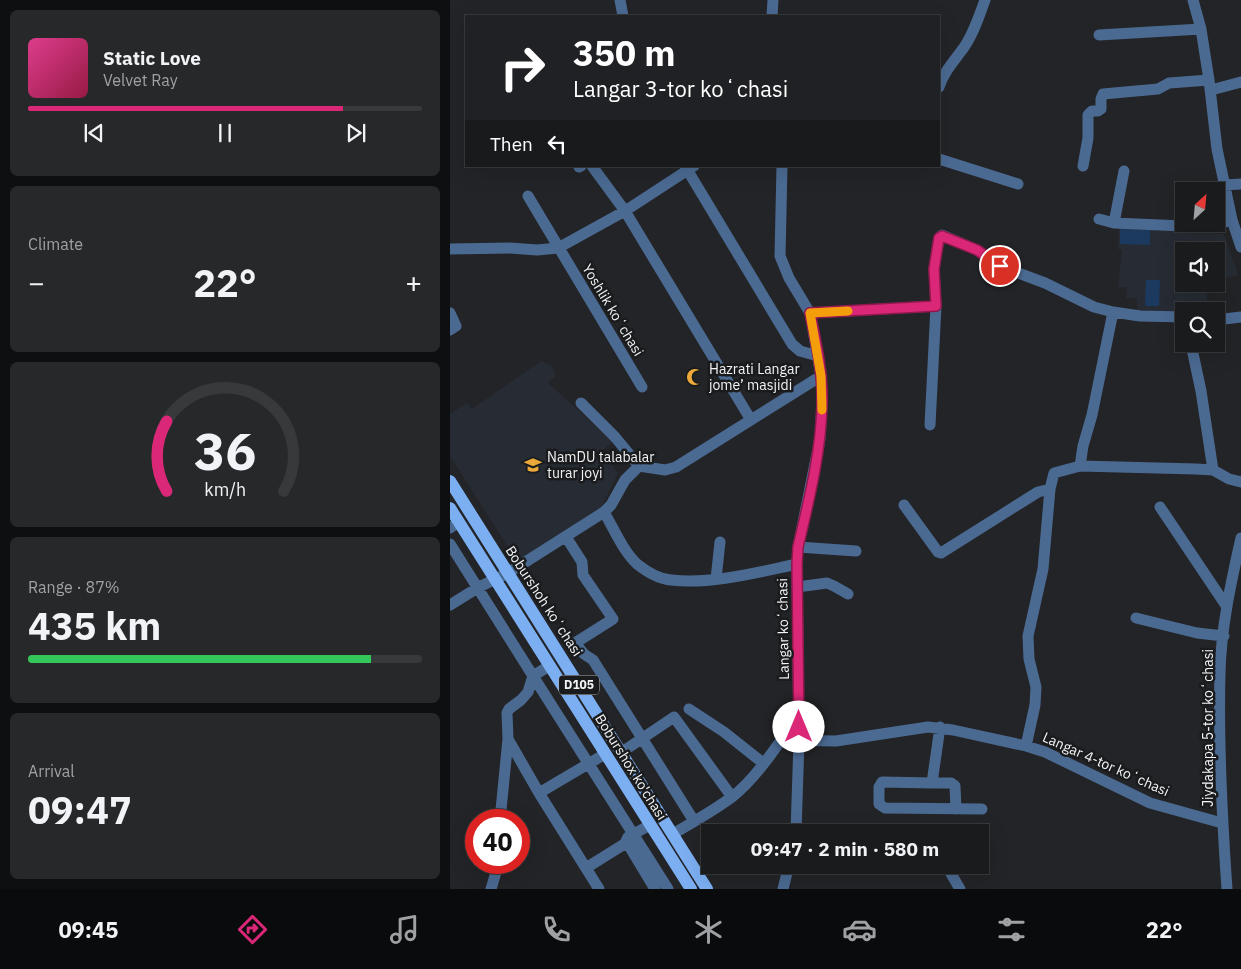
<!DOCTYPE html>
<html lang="en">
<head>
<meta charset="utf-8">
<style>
  :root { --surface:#1a1b1d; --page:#27282a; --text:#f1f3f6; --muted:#9fa1a4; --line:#38393b; --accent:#db2777 }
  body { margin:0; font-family:"IBM Plex Sans",sans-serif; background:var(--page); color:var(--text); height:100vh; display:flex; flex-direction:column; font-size:19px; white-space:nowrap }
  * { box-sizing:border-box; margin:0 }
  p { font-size:16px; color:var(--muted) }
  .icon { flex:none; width:28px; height:28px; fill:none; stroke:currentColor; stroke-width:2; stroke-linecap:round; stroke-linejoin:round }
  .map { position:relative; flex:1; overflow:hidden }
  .side { display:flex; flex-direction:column; gap:10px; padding:10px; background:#0e0f10; width:450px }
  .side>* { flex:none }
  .top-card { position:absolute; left:15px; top:15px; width:475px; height:152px; border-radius:0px; box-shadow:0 5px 20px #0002,0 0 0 1px var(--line); background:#202124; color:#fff; overflow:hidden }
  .needle { width:32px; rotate:26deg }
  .tools { position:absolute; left:725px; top:182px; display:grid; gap:10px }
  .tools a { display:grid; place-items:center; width:50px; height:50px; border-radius:0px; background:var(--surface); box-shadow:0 5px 20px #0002,0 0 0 1px var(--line); font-size:25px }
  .speed { position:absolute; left:15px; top:809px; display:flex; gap:10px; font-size:25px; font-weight:700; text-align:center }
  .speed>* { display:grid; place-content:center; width:65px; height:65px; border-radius:50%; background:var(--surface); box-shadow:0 5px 20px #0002,0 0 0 1px var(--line); line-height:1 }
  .speed .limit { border:8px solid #d22; background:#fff; color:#111 }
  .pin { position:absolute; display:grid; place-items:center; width:42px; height:42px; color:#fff; margin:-21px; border:2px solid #fff; border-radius:50%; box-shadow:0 1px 5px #0007 }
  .me { position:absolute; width:55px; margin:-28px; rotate:0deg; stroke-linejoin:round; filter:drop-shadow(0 0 4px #0008) }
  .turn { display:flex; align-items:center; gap:18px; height:105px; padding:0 25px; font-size:22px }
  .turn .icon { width:65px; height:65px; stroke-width:2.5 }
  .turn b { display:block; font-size:35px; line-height:42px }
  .then { display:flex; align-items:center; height:48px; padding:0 25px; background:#0003; gap:10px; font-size:19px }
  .big { font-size:38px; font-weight:800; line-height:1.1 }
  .side .card { flex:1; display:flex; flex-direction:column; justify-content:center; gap:8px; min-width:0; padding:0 18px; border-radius:8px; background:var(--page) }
  .side .dial { align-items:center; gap:0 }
  .dial svg { height:130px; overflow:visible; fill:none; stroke:var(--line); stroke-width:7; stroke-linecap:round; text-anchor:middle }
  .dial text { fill:var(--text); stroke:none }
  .song { display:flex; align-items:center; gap:15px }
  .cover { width:60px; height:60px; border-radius:8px; background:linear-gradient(135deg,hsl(330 70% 55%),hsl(340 70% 35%)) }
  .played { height:5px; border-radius:2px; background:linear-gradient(90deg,var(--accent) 80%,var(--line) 80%) }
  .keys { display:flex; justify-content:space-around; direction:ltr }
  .heat { display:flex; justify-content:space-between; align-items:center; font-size:28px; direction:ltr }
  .charge { height:8px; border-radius:4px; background:linear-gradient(90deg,#34c759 87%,var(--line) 0) }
  .trip { position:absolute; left:251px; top:824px; width:288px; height:50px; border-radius:0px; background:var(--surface); box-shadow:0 5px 20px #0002,0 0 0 1px var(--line); font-weight:800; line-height:50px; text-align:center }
  .tabs { display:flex; height:80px; justify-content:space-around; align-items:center; background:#0a0b0c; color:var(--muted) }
  .tabs .icon { width:35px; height:35px }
  .tabs .on { color:var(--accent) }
  .tabs b { font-size:22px; color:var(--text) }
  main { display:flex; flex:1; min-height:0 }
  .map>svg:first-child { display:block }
</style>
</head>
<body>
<main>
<section class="side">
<div class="card">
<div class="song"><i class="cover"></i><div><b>Static Love</b><p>Velvet Ray</p></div></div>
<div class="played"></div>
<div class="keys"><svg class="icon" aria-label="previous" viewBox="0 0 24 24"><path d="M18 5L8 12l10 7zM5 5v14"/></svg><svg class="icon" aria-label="pause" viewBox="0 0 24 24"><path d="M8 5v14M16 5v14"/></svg><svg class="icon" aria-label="next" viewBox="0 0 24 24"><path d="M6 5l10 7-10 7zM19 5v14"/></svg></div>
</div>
<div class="card"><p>Climate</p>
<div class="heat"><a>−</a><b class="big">22°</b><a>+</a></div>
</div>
<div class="card dial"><svg viewBox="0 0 100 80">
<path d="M14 69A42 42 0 1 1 86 69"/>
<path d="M14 69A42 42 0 0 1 14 26" stroke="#db2777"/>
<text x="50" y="56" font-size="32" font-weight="700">36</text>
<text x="50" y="72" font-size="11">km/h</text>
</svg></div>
<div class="card"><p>Range · 87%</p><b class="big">435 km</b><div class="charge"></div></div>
<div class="card"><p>Arrival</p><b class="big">09:47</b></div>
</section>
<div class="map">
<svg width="791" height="889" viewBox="0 0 791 889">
  <rect width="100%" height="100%" fill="#232427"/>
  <!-- built -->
  <path fill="#272c34" d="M669 228 774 234 788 275 766 280V251H734V284H757V311H734V313L687 312V298H676L677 287H668L672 250 668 249Z
    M91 361 101 366 106 376 98 383 163 442 151 451 168 473 151 508 67 561 0 456V414L17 403 22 409Z"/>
  <!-- green -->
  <path fill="#1c395f" d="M670 229 700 230V245L670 244Z
    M696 280H710L709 306H695Z"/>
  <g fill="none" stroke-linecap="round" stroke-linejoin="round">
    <!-- minor -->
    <path stroke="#4b6a92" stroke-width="11" d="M170 0 173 16
      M743 0 751 29 759 80 767 149 782 220 791 247
      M322 16 323 0
      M649 35 751 29
      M489 87C494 72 503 62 512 50 523 36 529 16 535 0
      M761 90 791 82
      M489 159 568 184
      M142 166 175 211 301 420
      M235 166 342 344 350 351 368 356
      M332 166 330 256 339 278 360 313 371 376 372 403 370 439 348 547 347 564 349 741 346 832
      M633 166 638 138V115L642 111H648L651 109V99L653 94 708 89 719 83 759 80
      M129 167 131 166
      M674 171 664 223 756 227 782 220
      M774 185 791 184
      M78 196 192 387
      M649 219 664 223
      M0 249 60 248 87 250 108 248 175 211 244 166
      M0 313 6 326 0 330
      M360 313 486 306 484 269 489 238 492 235 527 250 550 266 595 283 644 307 663 312 690 316 734 317
      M766 320 791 317
      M741 344 751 391 763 470
      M131 403 165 437 189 466
      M480 425 486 306
      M630 466 633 446 642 415 663 312
      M454 505 488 552 491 553 588 492 600 489
      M710 507 777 607
      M154 512C164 529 173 551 187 564 197 572 208 579 221 580 260 585 309 572 347 564
      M0 528 9 522
      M116 537 132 562 133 575 163 619 125 643 134 654 143 660 244 821
      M0 544 83 676 78 692 71 700 59 709 57 713 58 739 50 820
      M348 547 406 551
      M266 579 270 542
      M347 587 377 583 384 586 398 594
      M0 605 29 587 58 573 154 512 161 505 175 480 189 466 215 470 226 467 371 376
      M686 618 747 633 774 636
      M99 666 83 676 218 889
      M239 709 274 732 313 763
      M490 727 482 783 432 782 429 787V804L435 808 532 809
      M58 739 89 793 149 889
      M331 740 386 741 478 727 503 730 576 746 595 752 700 803 772 823
      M576 746 585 705 586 687 579 659 578 636 593 569 600 489 604 473 630 466 746 469 763 470 779 479 791 482
      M172 752 224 717 282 797
      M482 783H501L505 786 506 809
      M89 793 155 754
      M200 825 178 837 176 841 205 889
      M223 834C243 822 263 811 282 797 307 778 331 740 349 714
      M496 865 510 889
      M136 868 176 843
      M41 889 49 862
      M333 889 339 865
      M777 889C772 817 768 745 770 673 771 628 781 582 791 538"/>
    <!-- major -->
    <path stroke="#7caff2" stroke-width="12" d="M0 481 257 889
      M0 508 241 889"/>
  </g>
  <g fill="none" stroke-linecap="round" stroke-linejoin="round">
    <!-- route casing -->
    <g stroke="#8e194d" stroke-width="12">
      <path id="route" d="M349 727 347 564 348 547C359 500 371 453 372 404 373 373 366 342 360 313L486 306 484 269 489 238 492 236 527 250 550 266"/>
    </g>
    <!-- route -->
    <use href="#route" stroke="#db2777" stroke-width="9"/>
    <!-- slow -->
    <path stroke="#f59e0b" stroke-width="9" d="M372 410 371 376 360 313 398 311"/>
  </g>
  <!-- icons -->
  <defs>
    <g id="mosque-bare" transform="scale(1.35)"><path d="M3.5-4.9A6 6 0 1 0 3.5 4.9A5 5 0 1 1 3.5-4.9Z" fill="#eca93a" stroke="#191b1d" stroke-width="2.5" paint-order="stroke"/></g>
    <g id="school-bare" transform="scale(1.35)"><path d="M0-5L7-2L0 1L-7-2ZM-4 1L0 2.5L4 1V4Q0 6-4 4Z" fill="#eca93a" stroke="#191b1d" stroke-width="2.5" paint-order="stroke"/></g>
  </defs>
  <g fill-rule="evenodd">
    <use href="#mosque-bare" x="245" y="377"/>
    <use href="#school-bare" x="83" y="465"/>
  </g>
  <g text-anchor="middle" stroke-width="5" stroke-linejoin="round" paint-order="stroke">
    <!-- shield labels -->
    <rect fill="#191b1d" stroke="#b2b3b5" stroke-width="1" x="109" y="675.5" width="40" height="19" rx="4"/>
    <g font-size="12" font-weight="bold" fill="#f3f4f6">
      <text x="129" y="689">D105</text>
    </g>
    <!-- street labels -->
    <g font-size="14" fill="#f3f4f6" stroke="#191b1d">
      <text transform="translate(163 310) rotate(59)" y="5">Yoshlik koʻchasi</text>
      <text transform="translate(94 601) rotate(57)" y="5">Boburshoh koʻchasi</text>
      <text transform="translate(333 629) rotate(-91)" y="5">Langar koʻchasi</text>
      <text transform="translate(758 728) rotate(-90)" y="5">Jiydakapa 5-tor koʻchasi</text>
      <text transform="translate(656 764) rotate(24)" y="5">Langar 4-tor koʻchasi</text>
      <text transform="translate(181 767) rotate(58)" y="5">Boburshox ko'chasi</text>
    </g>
    <!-- poi labels -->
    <g font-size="14" fill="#f3f4f6" stroke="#191b1d" text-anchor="start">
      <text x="259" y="374">Hazrati Langar<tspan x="259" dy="16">jome’ masjidi</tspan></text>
      <text x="97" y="462">NamDU talabalar<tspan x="97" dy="16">turar joyi</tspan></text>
    </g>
  </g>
</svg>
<div class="tools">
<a><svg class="needle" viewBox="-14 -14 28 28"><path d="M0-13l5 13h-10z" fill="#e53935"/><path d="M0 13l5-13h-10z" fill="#9fa1a4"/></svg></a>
<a><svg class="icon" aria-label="sound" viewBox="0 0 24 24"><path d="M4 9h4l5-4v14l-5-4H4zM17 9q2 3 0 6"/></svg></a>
<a><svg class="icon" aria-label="search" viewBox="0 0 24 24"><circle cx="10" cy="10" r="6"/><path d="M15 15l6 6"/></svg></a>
</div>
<div class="speed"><div class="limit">40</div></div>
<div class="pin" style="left:550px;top:266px;background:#d93025"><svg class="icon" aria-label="arrive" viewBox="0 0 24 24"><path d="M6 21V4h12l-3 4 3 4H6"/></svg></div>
<svg class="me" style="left:349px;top:727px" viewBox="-20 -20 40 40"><circle r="19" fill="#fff"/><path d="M0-13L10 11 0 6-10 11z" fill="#db2777"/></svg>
<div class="trip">09:47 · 2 min · 580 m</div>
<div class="top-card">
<div class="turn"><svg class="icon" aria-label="right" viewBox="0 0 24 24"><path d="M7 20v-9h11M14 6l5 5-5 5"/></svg><div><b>350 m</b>Langar 3-tor koʻchasi</div></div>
<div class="then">Then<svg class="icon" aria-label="left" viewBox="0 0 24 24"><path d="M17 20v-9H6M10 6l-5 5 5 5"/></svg></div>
</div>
</div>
</main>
<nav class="tabs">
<b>09:45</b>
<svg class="icon on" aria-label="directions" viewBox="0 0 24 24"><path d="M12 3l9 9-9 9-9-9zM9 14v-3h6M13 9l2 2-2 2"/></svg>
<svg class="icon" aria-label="music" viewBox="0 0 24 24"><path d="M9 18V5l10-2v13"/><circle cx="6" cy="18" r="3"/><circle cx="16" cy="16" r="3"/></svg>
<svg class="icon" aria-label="phone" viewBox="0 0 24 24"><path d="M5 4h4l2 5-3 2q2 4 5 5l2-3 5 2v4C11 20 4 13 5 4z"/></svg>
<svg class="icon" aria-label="climate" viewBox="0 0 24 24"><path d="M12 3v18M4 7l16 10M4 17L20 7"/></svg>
<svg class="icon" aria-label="car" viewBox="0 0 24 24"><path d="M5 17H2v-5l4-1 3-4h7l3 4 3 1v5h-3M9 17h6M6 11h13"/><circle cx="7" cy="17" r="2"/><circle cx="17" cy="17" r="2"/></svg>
<svg class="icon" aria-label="filters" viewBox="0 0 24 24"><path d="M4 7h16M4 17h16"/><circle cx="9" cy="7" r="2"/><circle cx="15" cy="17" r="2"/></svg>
<b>22°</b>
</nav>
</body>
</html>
